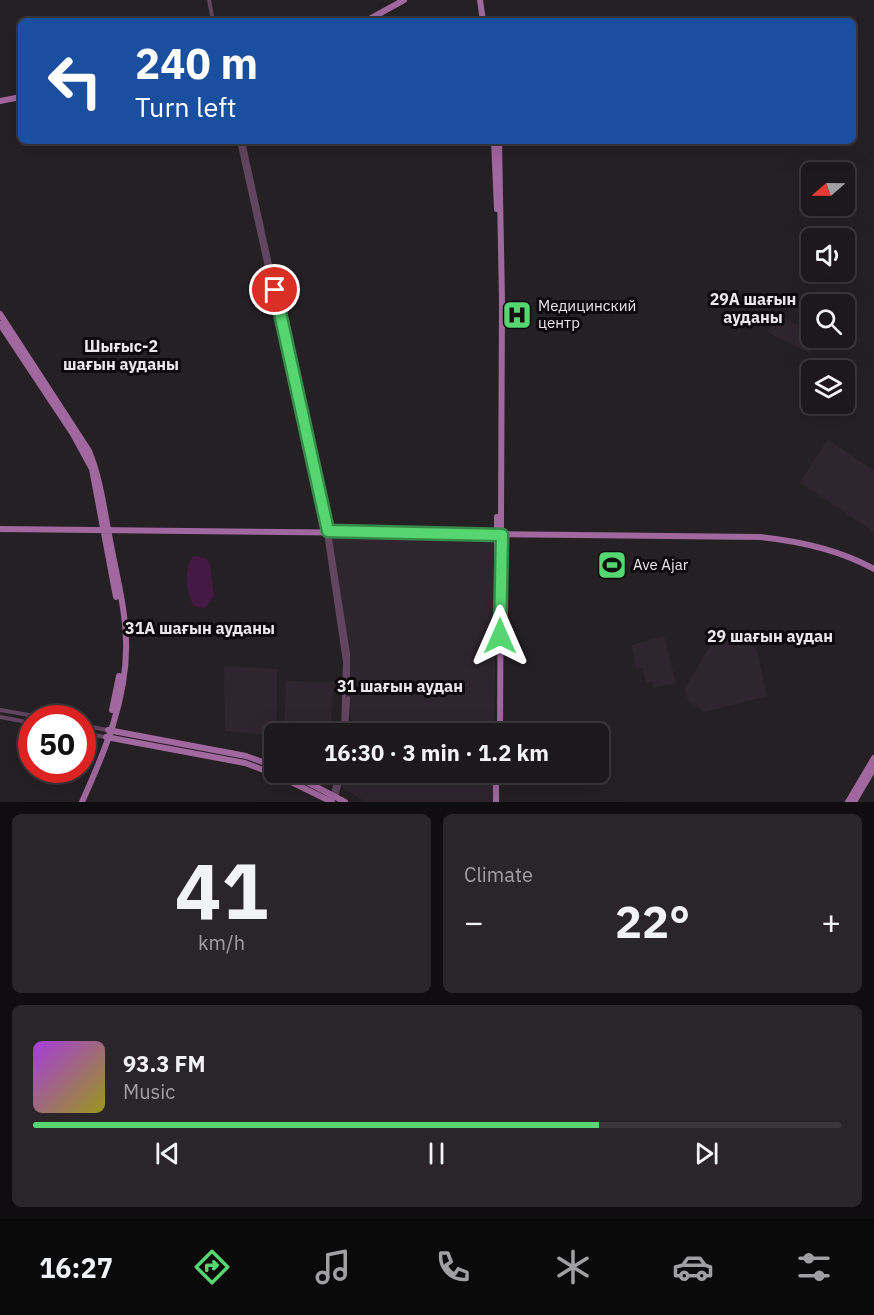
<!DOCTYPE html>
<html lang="en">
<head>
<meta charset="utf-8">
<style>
  :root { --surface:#1c181b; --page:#292528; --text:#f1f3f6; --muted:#a0a0a3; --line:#3a373a; --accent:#55d671 }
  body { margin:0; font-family:"IBM Plex Sans",sans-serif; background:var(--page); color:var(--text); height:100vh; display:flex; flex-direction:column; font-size:22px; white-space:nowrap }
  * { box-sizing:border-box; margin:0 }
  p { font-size:20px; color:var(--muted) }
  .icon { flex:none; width:33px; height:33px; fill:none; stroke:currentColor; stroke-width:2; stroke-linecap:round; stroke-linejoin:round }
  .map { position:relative; height:802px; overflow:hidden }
  .drawer { display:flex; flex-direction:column; gap:12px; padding:12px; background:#0f0d0f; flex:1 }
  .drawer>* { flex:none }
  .guide { position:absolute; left:18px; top:18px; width:838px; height:126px; border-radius:9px; box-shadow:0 6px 24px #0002,0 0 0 2px var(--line); background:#1a4fa0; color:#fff; overflow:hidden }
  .needle { width:39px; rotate:250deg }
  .buttons { position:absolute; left:801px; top:162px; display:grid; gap:12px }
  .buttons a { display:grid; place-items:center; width:54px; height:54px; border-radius:9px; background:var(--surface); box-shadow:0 6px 24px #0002,0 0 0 2px var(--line); font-size:30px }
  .speed { position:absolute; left:18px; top:705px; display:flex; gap:12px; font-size:30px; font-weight:700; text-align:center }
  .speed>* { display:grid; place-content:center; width:78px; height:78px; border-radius:50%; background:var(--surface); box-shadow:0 6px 24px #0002,0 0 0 2px var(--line); line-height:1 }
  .speed .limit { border:9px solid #d22; background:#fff; color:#111 }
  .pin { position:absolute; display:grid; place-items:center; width:51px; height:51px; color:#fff; margin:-26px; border:3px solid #fff; border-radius:50%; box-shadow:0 2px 6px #0007 }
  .me { position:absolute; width:66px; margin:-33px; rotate:0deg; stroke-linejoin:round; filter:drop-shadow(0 0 4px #0008) }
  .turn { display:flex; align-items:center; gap:21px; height:126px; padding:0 18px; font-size:27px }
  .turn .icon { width:78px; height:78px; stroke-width:2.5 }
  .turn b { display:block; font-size:42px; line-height:51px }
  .big { font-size:45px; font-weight:700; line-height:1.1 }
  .drawer .tile { flex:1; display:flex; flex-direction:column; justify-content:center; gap:9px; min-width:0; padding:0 21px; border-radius:9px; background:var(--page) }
  .drawer .dial { align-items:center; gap:0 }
  .dial b { font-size:78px; line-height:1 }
  .song { display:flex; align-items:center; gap:18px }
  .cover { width:72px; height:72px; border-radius:9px; background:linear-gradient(135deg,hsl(280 70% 55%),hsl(60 70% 35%)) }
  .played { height:6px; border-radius:3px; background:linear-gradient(90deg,var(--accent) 70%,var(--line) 70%) }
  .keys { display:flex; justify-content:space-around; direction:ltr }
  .heat { display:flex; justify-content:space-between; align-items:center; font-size:33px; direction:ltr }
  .drawer .tiles { flex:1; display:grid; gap:12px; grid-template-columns:1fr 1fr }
  .tile:last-child { grid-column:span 2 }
  .trip { position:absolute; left:264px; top:723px; width:345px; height:60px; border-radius:9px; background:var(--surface); box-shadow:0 6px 24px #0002,0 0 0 2px var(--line); font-weight:700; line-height:60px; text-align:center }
  .menu { display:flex; height:96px; justify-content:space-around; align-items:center; background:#0b0a0b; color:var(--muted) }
  .menu .icon { width:42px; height:42px }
  .menu .active { color:var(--accent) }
  .menu b { font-size:27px; color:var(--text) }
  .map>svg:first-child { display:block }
</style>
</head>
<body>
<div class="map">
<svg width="874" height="802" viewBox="0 0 874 802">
  <rect width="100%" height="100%" fill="#252024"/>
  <!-- built -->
  <path fill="#2f252e" d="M778 316 811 330 812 338H817L809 353 767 332Z
    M828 439 874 471V532L800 482Z
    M326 536 497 541 494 733H353Z
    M720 630 748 646 756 647 767 696 705 712 688 701 685 688Z
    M664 636 676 683 653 688 652 682 646 683 643 668 636 669 632 645Z
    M224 666 277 669V733L274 736 225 731Z
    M286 681 334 682 330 733H284Z
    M345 773H494L493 802H365L342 787Z"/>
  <!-- green -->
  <path fill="#441943" d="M194 556 206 558 210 565 214 596 205 608 194 606C186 595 183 566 194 556Z"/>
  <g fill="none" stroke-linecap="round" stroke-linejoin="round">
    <!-- minor -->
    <path stroke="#624560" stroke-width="4" d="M209 0 213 21
      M239 141 326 533 345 662 343 734
      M243 141 316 475
      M329 532 348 654V679
      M0 710 47 718
      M0 717 32 723
      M82 725 107 730
      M82 733 105 737
      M346 734 348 698
      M333 795 338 772
      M336 798 342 772"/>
    <!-- major -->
    <path stroke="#a1679f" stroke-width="6" d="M480 0 483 21
      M366 21 404 0
      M0 101 21 97
      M494 141 497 209
      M499 141 502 301 500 734
      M0 314 89 451C101 480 104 510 110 540 116 573 125 606 126 640 128 697 105 751 82 802
      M0 324 73 434 92 469 116 597
      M0 529 760 537C799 541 838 549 874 569
      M497 560V517
      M112 710 119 676
      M108 730 246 756 274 766
      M106 737 245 763 277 775 332 802
      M288 772 345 802
      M496 802V772
      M848 802 874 758
      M854 802 874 768"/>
  </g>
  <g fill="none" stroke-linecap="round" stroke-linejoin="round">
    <!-- route casing -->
    <g stroke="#378b49" stroke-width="15">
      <path id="route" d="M275 290 328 531 502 535 500 636"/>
    </g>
    <!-- route -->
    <use href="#route" stroke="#55d671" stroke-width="10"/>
  </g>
  <!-- icons -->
  <defs>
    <g id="hospital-square" transform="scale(1.5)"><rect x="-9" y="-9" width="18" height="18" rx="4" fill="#55d671" stroke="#0c0a0c"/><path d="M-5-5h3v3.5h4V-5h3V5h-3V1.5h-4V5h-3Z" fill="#111"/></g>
    <g id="stadium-square" transform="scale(1.5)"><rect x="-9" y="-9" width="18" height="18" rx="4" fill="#55d671" stroke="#0c0a0c"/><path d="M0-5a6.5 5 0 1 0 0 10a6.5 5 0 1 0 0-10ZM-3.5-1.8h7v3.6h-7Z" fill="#111"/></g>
  </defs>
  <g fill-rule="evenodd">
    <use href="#hospital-square" x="517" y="315"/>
    <use href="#stadium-square" x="612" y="565"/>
  </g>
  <g text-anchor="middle" stroke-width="6" stroke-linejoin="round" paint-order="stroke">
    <!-- poi labels -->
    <g font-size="15" fill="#eae7ea" stroke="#0c0a0c" text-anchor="start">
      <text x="538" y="311">Медицинский<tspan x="538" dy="17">центр</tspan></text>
      <text x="633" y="570">Ave Ajar</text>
    </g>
    <!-- neighbourhood labels -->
    <g font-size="16" font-weight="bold" fill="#eae7ea" stroke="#0c0a0c">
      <text x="753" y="305">29А шағын<tspan x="753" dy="18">ауданы</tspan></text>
      <text x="121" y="352">Шығыс-2<tspan x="121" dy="18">шағын ауданы</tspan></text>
      <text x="200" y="634">31А шағын ауданы</text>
      <text x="770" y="642">29 шағын аудан</text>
      <text x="400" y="692">31 шағын аудан</text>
    </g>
  </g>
</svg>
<div class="buttons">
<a><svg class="needle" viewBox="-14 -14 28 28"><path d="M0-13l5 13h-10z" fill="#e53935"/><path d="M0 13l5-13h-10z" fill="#a0a0a3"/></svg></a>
<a><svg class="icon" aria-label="sound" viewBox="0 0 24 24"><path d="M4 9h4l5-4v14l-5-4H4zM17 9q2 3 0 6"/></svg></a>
<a><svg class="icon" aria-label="search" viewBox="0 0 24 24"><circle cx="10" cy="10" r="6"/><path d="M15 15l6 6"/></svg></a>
<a><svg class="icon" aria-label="layers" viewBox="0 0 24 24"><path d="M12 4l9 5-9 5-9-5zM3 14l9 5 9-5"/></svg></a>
</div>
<div class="speed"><div class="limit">50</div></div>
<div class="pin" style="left:275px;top:290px;background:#d93025"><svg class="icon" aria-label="arrive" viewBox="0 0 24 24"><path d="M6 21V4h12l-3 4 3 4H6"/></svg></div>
<svg class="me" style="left:500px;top:636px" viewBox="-20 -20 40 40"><path d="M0-17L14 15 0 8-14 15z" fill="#55d671" stroke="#fff" stroke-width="4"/></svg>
<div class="trip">16:30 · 3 min · 1.2 km</div>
<div class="guide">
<div class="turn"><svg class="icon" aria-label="left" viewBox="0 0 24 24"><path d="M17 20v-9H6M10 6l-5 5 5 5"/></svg><div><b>240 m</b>Turn left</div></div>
</div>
</div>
<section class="drawer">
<div class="tiles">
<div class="tile dial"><b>41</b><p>km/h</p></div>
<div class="tile"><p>Climate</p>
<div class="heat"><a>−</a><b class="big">22°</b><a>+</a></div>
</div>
<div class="tile">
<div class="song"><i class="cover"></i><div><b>93.3 FM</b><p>Music</p></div></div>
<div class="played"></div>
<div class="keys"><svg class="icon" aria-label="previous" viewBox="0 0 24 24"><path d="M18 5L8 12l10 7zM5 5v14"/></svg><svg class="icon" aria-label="pause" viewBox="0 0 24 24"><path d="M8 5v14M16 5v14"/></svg><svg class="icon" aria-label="next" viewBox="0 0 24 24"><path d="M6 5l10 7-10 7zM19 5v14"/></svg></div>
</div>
</div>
</section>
<nav class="menu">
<b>16:27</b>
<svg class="icon active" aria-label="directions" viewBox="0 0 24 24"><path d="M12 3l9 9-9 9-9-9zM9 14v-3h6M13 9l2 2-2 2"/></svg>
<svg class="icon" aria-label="music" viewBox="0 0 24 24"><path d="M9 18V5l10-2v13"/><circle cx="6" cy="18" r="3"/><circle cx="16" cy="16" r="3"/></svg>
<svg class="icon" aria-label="phone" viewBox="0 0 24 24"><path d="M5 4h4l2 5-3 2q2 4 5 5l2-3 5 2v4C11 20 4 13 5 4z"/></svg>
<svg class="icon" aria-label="climate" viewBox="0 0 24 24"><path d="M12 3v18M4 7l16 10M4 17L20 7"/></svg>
<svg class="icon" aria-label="car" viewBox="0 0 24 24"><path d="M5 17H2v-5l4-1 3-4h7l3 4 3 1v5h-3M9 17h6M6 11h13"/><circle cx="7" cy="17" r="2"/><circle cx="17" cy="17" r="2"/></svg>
<svg class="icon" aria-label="filters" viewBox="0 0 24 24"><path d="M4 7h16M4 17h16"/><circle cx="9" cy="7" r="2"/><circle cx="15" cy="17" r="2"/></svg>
</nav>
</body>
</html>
